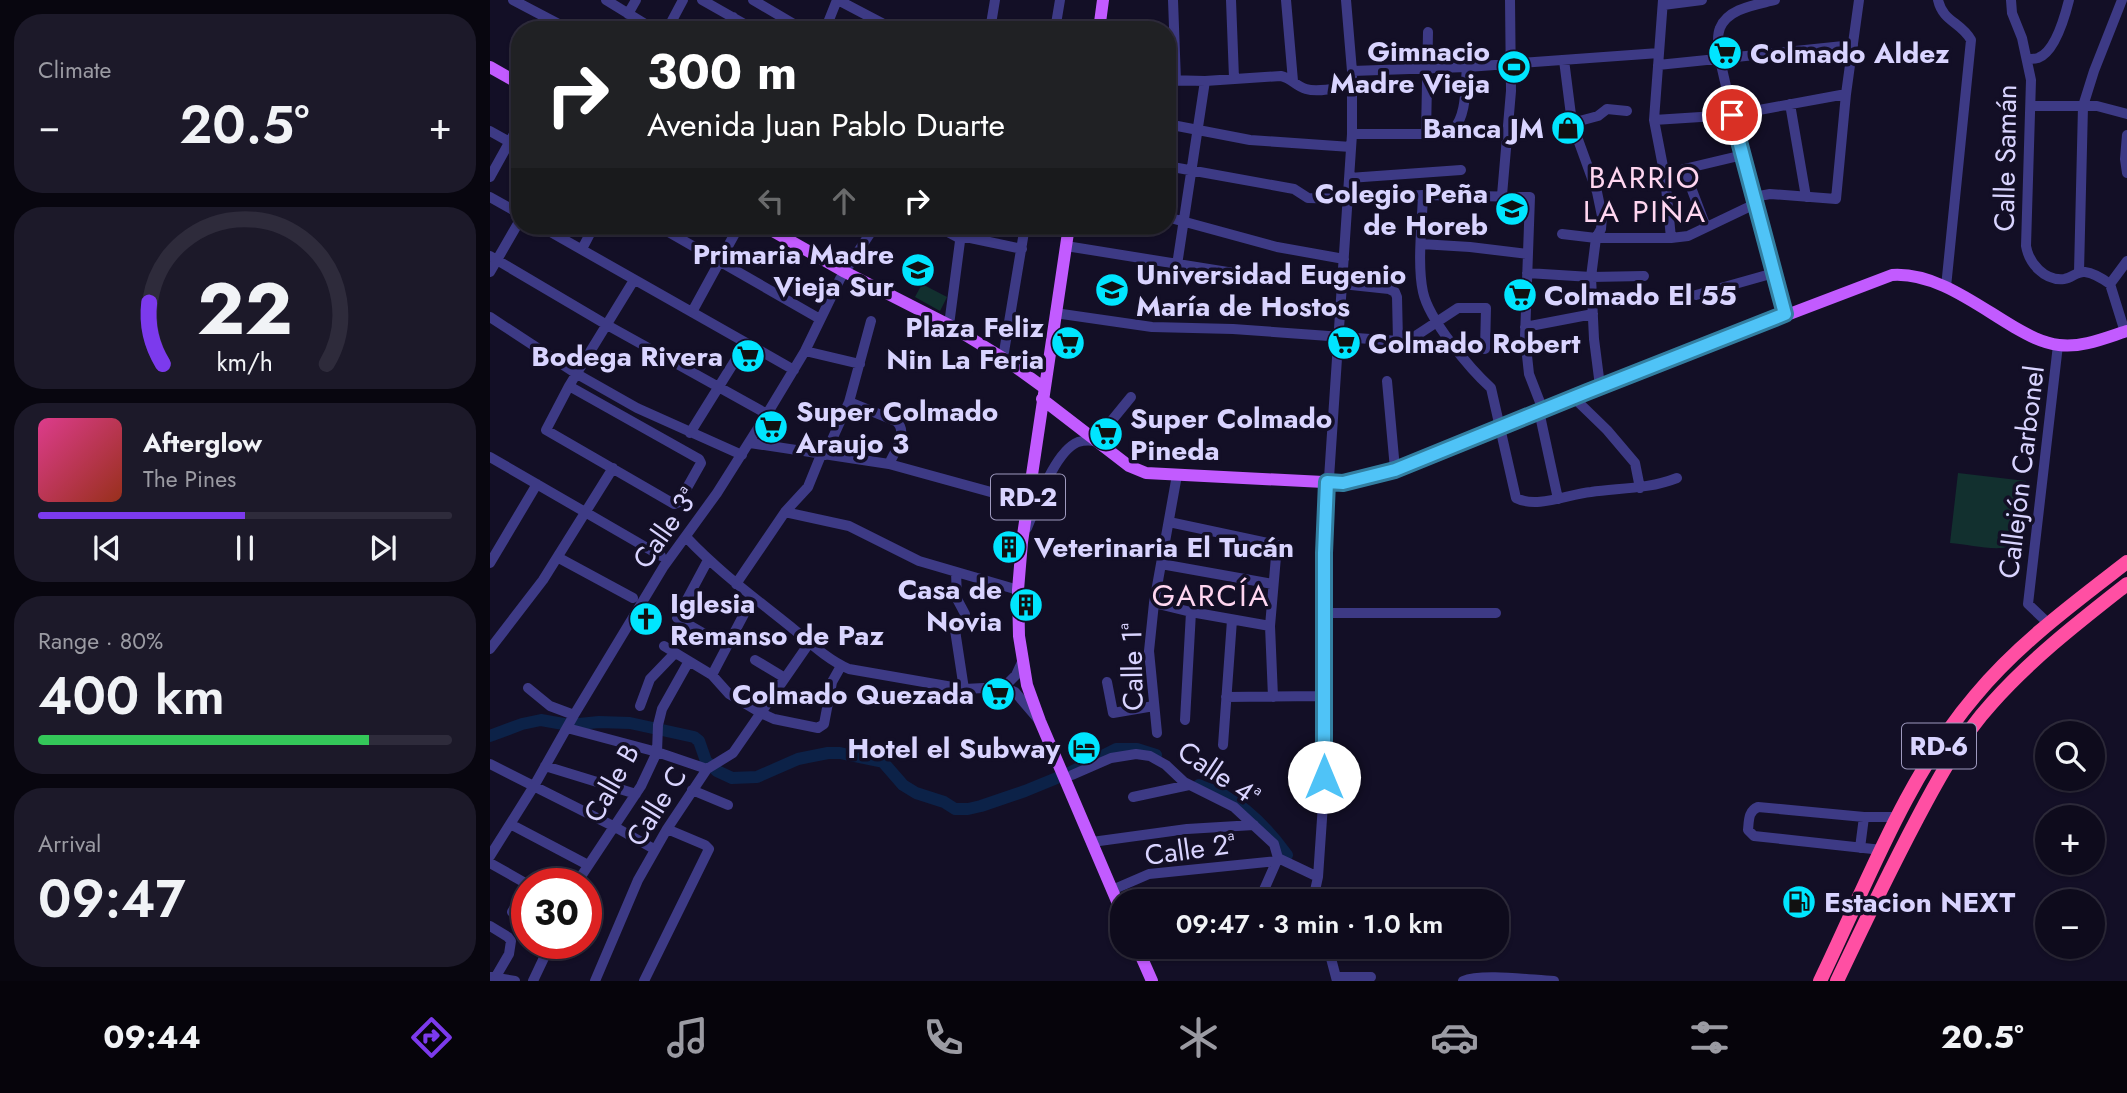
<!DOCTYPE html>
<html lang="en">
<head>
<meta charset="utf-8">
<style>
  :root { --surface:#0e0b1c; --page:#1c1929; --text:#f1f3f6; --muted:#9b9ba3; --line:#2e2b3b; --accent:#7c3aed }
  body { margin:0; font-family:Jost,sans-serif; background:var(--page); color:var(--text); height:100vh; display:flex; flex-direction:column; font-size:26px; white-space:nowrap }
  * { box-sizing:border-box; margin:0 }
  p { font-size:23px; color:var(--muted) }
  .icon { flex:none; width:38px; height:38px; fill:none; stroke:currentColor; stroke-width:2; stroke-linecap:round; stroke-linejoin:round }
  .map { position:relative; flex:1; overflow:hidden }
  .details { display:flex; flex-direction:column; gap:14px; padding:14px; background:#08060f; width:490px }
  .details>* { flex:none }
  .banner { position:absolute; left:21px; top:21px; width:665px; height:214px; border-radius:28px; box-shadow:0 2px 5px #0004,0 0 0 2px var(--line); background:#202124; color:#fff; overflow:hidden }
  .buttons { position:absolute; left:1545px; top:721px; display:grid; gap:14px }
  .buttons a { display:grid; place-items:center; width:70px; height:70px; border-radius:50%; background:var(--surface); box-shadow:0 2px 5px #0004,0 0 0 2px var(--line); font-size:35px }
  .speed { position:absolute; left:21px; top:868px; display:flex; gap:14px; font-size:35px; font-weight:700; text-align:center }
  .speed>* { display:grid; place-content:center; width:91px; height:91px; border-radius:50%; background:var(--surface); box-shadow:0 2px 5px #0004,0 0 0 2px var(--line); line-height:1 }
  .speed .limit { border:10px solid #d22; background:#fff; color:#111 }
  .pin { position:absolute; display:grid; place-items:center; width:60px; height:60px; color:#fff; margin:-30px; border:4px solid #fff; border-radius:50%; box-shadow:0 2px 7px #0007 }
  .me { position:absolute; width:77px; margin:-38px; rotate:0deg; stroke-linejoin:round; filter:drop-shadow(0 0 5px #0008) }
  .turn { display:flex; align-items:center; gap:24px; height:147px; padding:0 21px; font-size:32px }
  .turn .icon { width:91px; height:91px; stroke-width:2.5 }
  .turn b { display:block; font-size:49px; line-height:60px }
  .lanes { display:flex; align-items:center; height:66px; padding:0 21px; background:#0003; justify-content:center; gap:35px; direction:ltr }
  .lanes .off { opacity:.35 }
  .big { font-size:52px; font-weight:600; line-height:1.1 }
  .details .widget { flex:1; display:flex; flex-direction:column; justify-content:center; gap:10px; min-width:0; padding:0 24px; border-radius:28px; background:var(--page) }
  .details .dial { align-items:center; gap:0 }
  .dial svg { height:182px; overflow:visible; fill:none; stroke:var(--line); stroke-width:7; stroke-linecap:round; text-anchor:middle }
  .dial text { fill:var(--text); stroke:none }
  .song { display:flex; align-items:center; gap:21px }
  .cover { width:84px; height:84px; border-radius:10px; background:linear-gradient(135deg,hsl(330 70% 55%),hsl(10 70% 35%)) }
  .played { height:7px; border-radius:4px; background:linear-gradient(90deg,var(--accent) 50%,var(--line) 50%) }
  .keys { display:flex; justify-content:space-around; direction:ltr }
  .heat { display:flex; justify-content:space-between; align-items:center; font-size:38px; direction:ltr }
  .charge { height:10px; border-radius:5px; background:linear-gradient(90deg,#34c759 80%,var(--line) 0) }
  .trip { position:absolute; left:620px; top:889px; width:399px; height:70px; border-radius:28px; background:var(--surface); box-shadow:0 2px 5px #0004,0 0 0 2px var(--line); font-weight:600; line-height:70px; text-align:center }
  .tabs { display:flex; height:112px; justify-content:space-around; align-items:center; background:#06040b; color:var(--muted) }
  .tabs .icon { width:49px; height:49px }
  .tabs .on { color:var(--accent) }
  .tabs b { font-size:32px; color:var(--text) }
  main { display:flex; flex:1; min-height:0 }
  .map>svg:first-child { display:block }
</style>
</head>
<body>
<main>
<section class="details">
<div class="widget"><p>Climate</p>
<div class="heat"><a>−</a><b class="big">20.5°</b><a>+</a></div>
</div>
<div class="widget dial"><svg viewBox="0 0 100 80">
<path d="M14 69A42 42 0 1 1 86 69"/>
<path d="M14 69A42 42 0 0 1 8 42" stroke="#7c3aed"/>
<text x="50" y="56" font-size="32" font-weight="700">22</text>
<text x="50" y="72" font-size="11">km/h</text>
</svg></div>
<div class="widget">
<div class="song"><i class="cover"></i><div><b>Afterglow</b><p>The Pines</p></div></div>
<div class="played"></div>
<div class="keys"><svg class="icon" aria-label="previous" viewBox="0 0 24 24"><path d="M18 5L8 12l10 7zM5 5v14"/></svg><svg class="icon" aria-label="pause" viewBox="0 0 24 24"><path d="M8 5v14M16 5v14"/></svg><svg class="icon" aria-label="next" viewBox="0 0 24 24"><path d="M6 5l10 7-10 7zM19 5v14"/></svg></div>
</div>
<div class="widget"><p>Range · 80%</p><b class="big">400 km</b><div class="charge"></div></div>
<div class="widget"><p>Arrival</p><b class="big">09:47</b></div>
</section>
<div class="map">
<svg width="1637" height="981" viewBox="0 0 1637 981">
  <rect width="100%" height="100%" fill="#130f26"/>
  <!-- green -->
  <path fill="#12302f" d="M432 284 457 297 450 311 425 297Z
    M1468 473 1536 481C1534 500 1536 547 1511 548 1495 549 1476 544 1460 543Z"/>
  <g fill="none" stroke-linecap="round" stroke-linejoin="round">
    <!-- river -->
    <path stroke="#0c2248" stroke-width="12" d="M0 736 32 724 51 720 79 725 109 722 140 723 204 737 209 741 216 761 227 771 242 778 267 777 308 759 338 753H350L393 762 413 785 426 793 454 802 465 809H478L491 806 535 791 579 773 626 749H647L666 755
      M709 785C717 789 728 791 735 796 760 810 781 833 797 855"/>
    <!-- minor -->
    <path stroke="#3d3a85" stroke-width="10" d="M23 0 80 30
      M116 0 165 30
      M212 0 265 30
      M263 0 314 30
      M348 0 405 30
      M683 0 686 81
      M741 0 744 78
      M796 0 803 81
      M1173 0 1164 120 1175 177 1181 238
      M1285 0C1266 5 1238 8 1230 28 1224 42 1233 72 1236 86 1253 163 1275 239 1295 314
      M1448 0C1453 22 1471 22 1481 40L1456 287
      M1521 0 1522 13 1532 38 1541 80 1536 246C1539 263 1554 281 1574 279 1582 278 1587 271 1595 272 1604 273 1613 279 1620 284L1635 332
      M1173 5 1212 0
      M138 14 146 0
      M177 30 193 0
      M236 30 243 17
      M335 30 347 0
      M500 30 505 0
      M565 30 570 0
      M1537 59C1541 59 1544 59 1548 58 1565 52 1575 16 1579 0
      M1074 60 1082 123 1107 192 1112 216 1111 229 1106 238 1101 277 1104 339 1110 386
      M1168 65 1363 45
      M862 71 977 67 1169 53
      M677 80 715 81 791 76C801 78 806 86 816 89 829 93 849 87 862 86
      M1300 104 1316 197
      M1541 106H1607L1637 114
      M1164 120 1242 115 1356 94
      M1082 123 1108 116 1117 109 1137 111
      M677 124 760 140 861 147
      M0 131 30 148
      M862 134H936L963 130C977 115 975 87 977 67
      M936 134 938 32
      M1637 135 1635 159 1637 173
      M677 166 804 189 818 198 858 199 933 195 1040 197 1035 337 1039 374 1053 410
      M0 177 30 123
      M859 178 971 170
      M933 195C932 224 927 265 933 292 939 320 980 369 1001 388L1026 498C1047 509 1078 494 1101 492 1130 488 1159 489 1187 478
      M1012 195 1021 91 1020 0
      M0 197 30 214
      M1264 197 1280 194 1346 199 1356 94 1369 0
      M677 217 787 247 854 259
      M50 226 304 370
      M168 226 330 319
      M447 226 471 239
      M1216 227 1194 169 1253 155
      M1072 234 1106 238H1181L1198 236 1265 204
      M471 236 532 249
      M931 244 980 247 1038 254
      M576 246 750 274
      M92 249 104 226
      M0 256 117 325 277 414
      M687 265 715 81
      M0 272 30 220
      M1589 272 1593 106 1604 71 1632 0
      M1037 273 1101 277 1154 276
      M852 284 899 289 905 292 907 297 908 341
      M1620 284 1637 261
      M1206 295 1284 273
      M202 312 249 226
      M565 313 662 327 743 329 908 341 924 337 968 308H996L995 349
      M0 317 87 374 147 408 252 455
      M459 325 472 226
      M1035 327 1103 314
      M315 351 370 364
      M513 358 535 226
      M897 381 905 469
      M79 386 209 459 211 463 189 502 184 504 56 430 79 386 144 280
      M1083 397 1117 430 1145 463 1150 488
      M359 402 406 421C419 432 405 451 399 464
      M1049 411 1068 499
      M200 433 256 343
      M260 443 399 464 537 502
      M335 455 359 402 381 321
      M0 457 171 556
      M295 512 359 526 429 561 528 590
      M679 522 787 545 780 626 783 697
      M537 528C547 505 564 452 588 442 594 440 599 440 605 441L641 397
      M197 538C228 571 265 598 301 627 319 642 338 660 359 669L474 689 514 687 526 675 532 662
      M69 558 143 598
      M0 563 47 484
      M671 564 783 584
      M466 572 467 599 475 614 474 619 465 630 474 689
      M246 584 295 512 318 487 331 455
      M664 603 701 612 780 626
      M834 613H1006
      M1559 624 1538 604 1568 345
      M213 633 187 618 218 560
      M174 646 222 675 239 694 271 713 284 719 328 728 334 724 342 682 351 666
      M0 649 53 580 123 468
      M265 660 295 678
      M222 675 263 597
      M617 682 623 713 664 706
      M514 687 525 692 548 719
      M38 688 60 706 84 715
      M736 697 833 696
      M150 706 160 679 185 653
      M695 720 701 612
      M77 728 167 752 217 769
      M667 733 659 651 664 603 687 475
      M733 745 742 620
      M0 764 125 827 164 849
      M55 766 146 794
      M582 775 621 758 646 754 660 756 676 765 694 782 744 807 784 844 788 858 769 901
      M202 790 238 805
      M643 797 699 785
      M20 824 98 865
      M602 842 697 829 764 825
      M1370 848 1374 817
      M1392 850 1264 836 1258 830C1259 821 1258 811 1268 807L1374 817H1408
      M0 856 44 786 84 715 174 566 227 493 277 414 315 351 350 279 385 226
      M788 858 828 877
      M0 863 37 884
      M86 884 151 786 167 752 168 725 172 709 199 661
      M37 886 22 912 37 921
      M622 890 659 874 787 861
      M826 901 824 895 828 877 833 804 834 553 862 134V71L856 0
      M0 926 18 937 21 941 19 954 5 978
      M838 947 847 981
      M1 977 25 981
      M846 977H881
      M43 981 61 943
      M105 981 148 880 177 829 217 769 243 753 320 642
      M154 981 219 849 215 845 177 829
      M973 981C992 973 1041 980 1064 981"/>
    <!-- major -->
    <path stroke="#c25bff" stroke-width="12" d="M609 30 613 0
      M0 67 30 84
      M274 226 355 272 459 325 513 358 553 387
      M579 226 532 542 528 590 529 636 537 685 550 721 632 913
      M552 399 639 466 656 473 853 483 900 472 1110 386 1402 275C1446 272 1488 306 1524 327 1538 335 1552 343 1569 345 1592 348 1615 338 1637 331
      M647 947 662 981"/>
    <!-- highway -->
    <path stroke="#ff4fa3" stroke-width="14" d="M1330 981C1376 886 1416 777 1485 696 1528 644 1584 603 1637 562
      M1347 981C1373 926 1399 872 1427 819 1448 779 1471 737 1502 703 1542 658 1590 621 1637 584"/>
  </g>
  <g fill="none" stroke-linecap="round" stroke-linejoin="round">
    <!-- route casing -->
    <g stroke="#337fa1" stroke-width="18">
      <path id="route" d="M834 777V553L837 482 853 483 905 470 1097 392 1295 314 1242 115"/>
    </g>
    <!-- route -->
    <use href="#route" stroke="#4fc3f7" stroke-width="12"/>
  </g>
  <!-- icons -->
  <defs>
    <g id="supermarket-disc" transform="scale(1.75)"><circle r="9.5" fill="#00e5ff" stroke="#130f26"/><path d="M-6-5.5h2.5l.6 2H6L4.5 2H-2.5L-4.4-4H-6ZM-1.5 3.2a1.3 1.3 0 1 0 .1 0ZM3 3.2a1.3 1.3 0 1 0 .1 0Z" fill="#111"/></g>
    <g id="stadium-disc" transform="scale(1.75)"><circle r="9.5" fill="#00e5ff" stroke="#130f26"/><path d="M0-5a6.5 5 0 1 0 0 10a6.5 5 0 1 0 0-10ZM-3.5-1.8h7v3.6h-7Z" fill="#111"/></g>
    <g id="shop-disc" transform="scale(1.75)"><circle r="9.5" fill="#00e5ff" stroke="#130f26"/><path d="M-5-2.5h2.3a2.7 3.5 0 0 1 5.4 0H5L5.5 6h-11ZM-1.5-2.5h3a1.5 2.3 0 0 0-3 0Z" fill="#111"/></g>
    <g id="school-disc" transform="scale(1.75)"><circle r="9.5" fill="#00e5ff" stroke="#130f26"/><path d="M0-5L7-2L0 1L-7-2ZM-4 1L0 2.5L4 1V4Q0 6-4 4Z" fill="#111"/></g>
    <g id="university-disc" transform="scale(1.75)"><circle r="9.5" fill="#00e5ff" stroke="#130f26"/><path d="M0-5L7-2L0 1L-7-2ZM-4 1L0 2.5L4 1V4Q0 6-4 4Z" fill="#111"/></g>
    <g id="building-disc" transform="scale(1.75)"><circle r="9.5" fill="#00e5ff" stroke="#130f26"/><path d="M-4-6H4V6H1V3H-1V6H-4ZM-2.5-4.3h1.7v1.8h-1.7ZM.8-4.3h1.7v1.8H.8ZM-2.5-1h1.7V.8h-1.7ZM.8-1h1.7V.8H.8Z" fill="#111"/></g>
    <g id="church-disc" transform="scale(1.75)"><circle r="9.5" fill="#00e5ff" stroke="#130f26"/><path d="M-1.2-6h2.4v3.5h3.3v2.4h-3.3V6h-2.4V-.1h-3.3v-2.4h3.3Z" fill="#111"/></g>
    <g id="hotel-disc" transform="scale(1.75)"><circle r="9.5" fill="#00e5ff" stroke="#130f26"/><path d="M-6-4.5h1.5V1H6V5H4.5V3h-9V5H-6ZM-4 0a1.8 1.8 0 1 1 3.6 0ZM.5 0V-2.5h3Q6-2.5 6 0Z" fill="#111"/></g>
    <g id="fuel-disc" transform="scale(1.75)"><circle r="9.5" fill="#00e5ff" stroke="#130f26"/><path d="M-5.5-6h7V0h2V4h1.3V-2.5L3-4.5l.8-.8L6-3V5H2.5V1h-1V6h-7ZM-4.2-4.7v3.2H.2V-4.7Z" fill="#111"/></g>
  </defs>
  <g fill-rule="evenodd">
    <use href="#supermarket-disc" x="1235" y="53"/>
    <use href="#stadium-disc" x="1024" y="67"/>
    <use href="#shop-disc" x="1078" y="128"/>
    <use href="#school-disc" x="1022" y="209"/>
    <use href="#university-disc" x="428" y="270"/>
    <use href="#university-disc" x="622" y="290"/>
    <use href="#supermarket-disc" x="1030" y="295"/>
    <use href="#supermarket-disc" x="578" y="343"/>
    <use href="#supermarket-disc" x="854" y="343"/>
    <use href="#supermarket-disc" x="258" y="356"/>
    <use href="#supermarket-disc" x="281" y="427"/>
    <use href="#supermarket-disc" x="616" y="434"/>
    <use href="#building-disc" x="519" y="547"/>
    <use href="#building-disc" x="536" y="605"/>
    <use href="#church-disc" x="156" y="619"/>
    <use href="#supermarket-disc" x="508" y="694"/>
    <use href="#hotel-disc" x="594" y="748"/>
    <use href="#fuel-disc" x="1309" y="902"/>
  </g>
  <g text-anchor="middle" stroke-width="7" stroke-linejoin="round" paint-order="stroke">
    <!-- shield labels -->
    <g fill="#130f26" stroke="#9e99be" stroke-width="2">
      <rect x="501" y="474.5" width="74" height="45" rx="5"/>
      <rect x="1412" y="723.5" width="74" height="45" rx="5"/>
    </g>
    <g font-size="26" font-weight="bold" fill="#d9d4ff">
      <text x="538" y="506">RD-2</text>
      <text x="1449" y="755">RD-6</text>
    </g>
    <!-- poi labels -->
    <g font-size="28" font-weight="bold" fill="#d9d4ff" stroke="#130f26" text-anchor="end">
      <text x="1000" y="61">Gimnacio<tspan x="1000" dy="32">Madre Vieja</tspan></text>
      <text x="1260" y="63" text-anchor="start">Colmado Aldez</text>
      <text x="1054" y="138">Banca JM</text>
      <text x="998" y="203">Colegio Peña<tspan x="998" dy="32">de Horeb</tspan></text>
      <text x="404" y="264">Primaria Madre<tspan x="404" dy="32">Vieja Sur</tspan></text>
      <text x="646" y="284" text-anchor="start">Universidad Eugenio<tspan x="646" dy="32">María de Hostos</tspan></text>
      <text x="1054" y="305" text-anchor="start">Colmado El 55</text>
      <text x="554" y="337">Plaza Feliz<tspan x="554" dy="32">Nin La Feria</tspan></text>
      <text x="878" y="353" text-anchor="start">Colmado Robert</text>
      <text x="233" y="366">Bodega Rivera</text>
      <text x="306" y="421" text-anchor="start">Super Colmado<tspan x="306" dy="32">Araujo 3</tspan></text>
      <text x="640" y="428" text-anchor="start">Super Colmado<tspan x="640" dy="32">Pineda</tspan></text>
      <text x="544" y="557" text-anchor="start">Veterinaria El Tucán</text>
      <text x="512" y="599">Casa de<tspan x="512" dy="32">Novia</tspan></text>
      <text x="180" y="613" text-anchor="start">Iglesia<tspan x="180" dy="32">Remanso de Paz</tspan></text>
      <text x="484" y="704">Colmado Quezada</text>
      <text x="570" y="758">Hotel el Subway</text>
      <text x="1334" y="912" text-anchor="start">Estacion NEXT</text>
    </g>
    <!-- street labels -->
    <g font-size="28" fill="#d9d4ff" stroke="#130f26">
      <text transform="translate(1515 158) rotate(-89)" y="10">Calle Samán</text>
      <text transform="translate(1531 472) rotate(-83)" y="10">Callejón Carbonel</text>
      <text transform="translate(175 528) rotate(-55)" y="10">Calle 3ª</text>
      <text transform="translate(642 667) rotate(-91)" y="10">Calle 1ª</text>
      <text transform="translate(729 773) rotate(34)" y="10">Calle 4ª</text>
      <text transform="translate(121 783) rotate(-61)" y="10">Calle B</text>
      <text transform="translate(166 806) rotate(-58)" y="10">Calle C</text>
      <text transform="translate(700 849) rotate(-8)" y="10">Calle 2ª</text>
    </g>
    <!-- neighbourhood labels -->
    <g font-size="30" letter-spacing="2" fill="#ffd6f0" stroke="#130f26">
      <text x="1155" y="188">BARRIO<tspan x="1155" dy="34">LA PIÑA</tspan></text>
      <text x="721" y="606">GARCÍA</text>
    </g>
  </g>
</svg>
<div class="buttons">
<a><svg class="icon" aria-label="search" viewBox="0 0 24 24"><circle cx="10" cy="10" r="6"/><path d="M15 15l6 6"/></svg></a>
<a>+</a>
<a>−</a>
</div>
<div class="speed"><div class="limit">30</div></div>
<div class="pin" style="left:1242px;top:115px;background:#d93025"><svg class="icon" aria-label="arrive" viewBox="0 0 24 24"><path d="M6 21V4h12l-3 4 3 4H6"/></svg></div>
<svg class="me" style="left:834px;top:777px" viewBox="-20 -20 40 40"><circle r="19" fill="#fff"/><path d="M0-13L10 11 0 6-10 11z" fill="#4fc3f7"/></svg>
<div class="trip">09:47 · 3 min · 1.0 km</div>
<div class="banner">
<div class="turn"><svg class="icon" aria-label="right" viewBox="0 0 24 24"><path d="M7 20v-9h11M14 6l5 5-5 5"/></svg><div><b>300 m</b>Avenida Juan Pablo Duarte</div></div>
<div class="lanes"><svg class="icon off" aria-label="left" viewBox="0 0 24 24"><path d="M17 20v-9H6M10 6l-5 5 5 5"/></svg><svg class="icon off" aria-label="ahead" viewBox="0 0 24 24"><path d="M12 20V5M6 11l6-6 6 6"/></svg><svg class="icon" aria-label="right" viewBox="0 0 24 24"><path d="M7 20v-9h11M14 6l5 5-5 5"/></svg></div>
</div>
</div>
</main>
<nav class="tabs">
<b>09:44</b>
<svg class="icon on" aria-label="directions" viewBox="0 0 24 24"><path d="M12 3l9 9-9 9-9-9zM9 14v-3h6M13 9l2 2-2 2"/></svg>
<svg class="icon" aria-label="music" viewBox="0 0 24 24"><path d="M9 18V5l10-2v13"/><circle cx="6" cy="18" r="3"/><circle cx="16" cy="16" r="3"/></svg>
<svg class="icon" aria-label="phone" viewBox="0 0 24 24"><path d="M5 4h4l2 5-3 2q2 4 5 5l2-3 5 2v4C11 20 4 13 5 4z"/></svg>
<svg class="icon" aria-label="climate" viewBox="0 0 24 24"><path d="M12 3v18M4 7l16 10M4 17L20 7"/></svg>
<svg class="icon" aria-label="car" viewBox="0 0 24 24"><path d="M5 17H2v-5l4-1 3-4h7l3 4 3 1v5h-3M9 17h6M6 11h13"/><circle cx="7" cy="17" r="2"/><circle cx="17" cy="17" r="2"/></svg>
<svg class="icon" aria-label="filters" viewBox="0 0 24 24"><path d="M4 7h16M4 17h16"/><circle cx="9" cy="7" r="2"/><circle cx="15" cy="17" r="2"/></svg>
<b>20.5°</b>
</nav>
</body>
</html>
